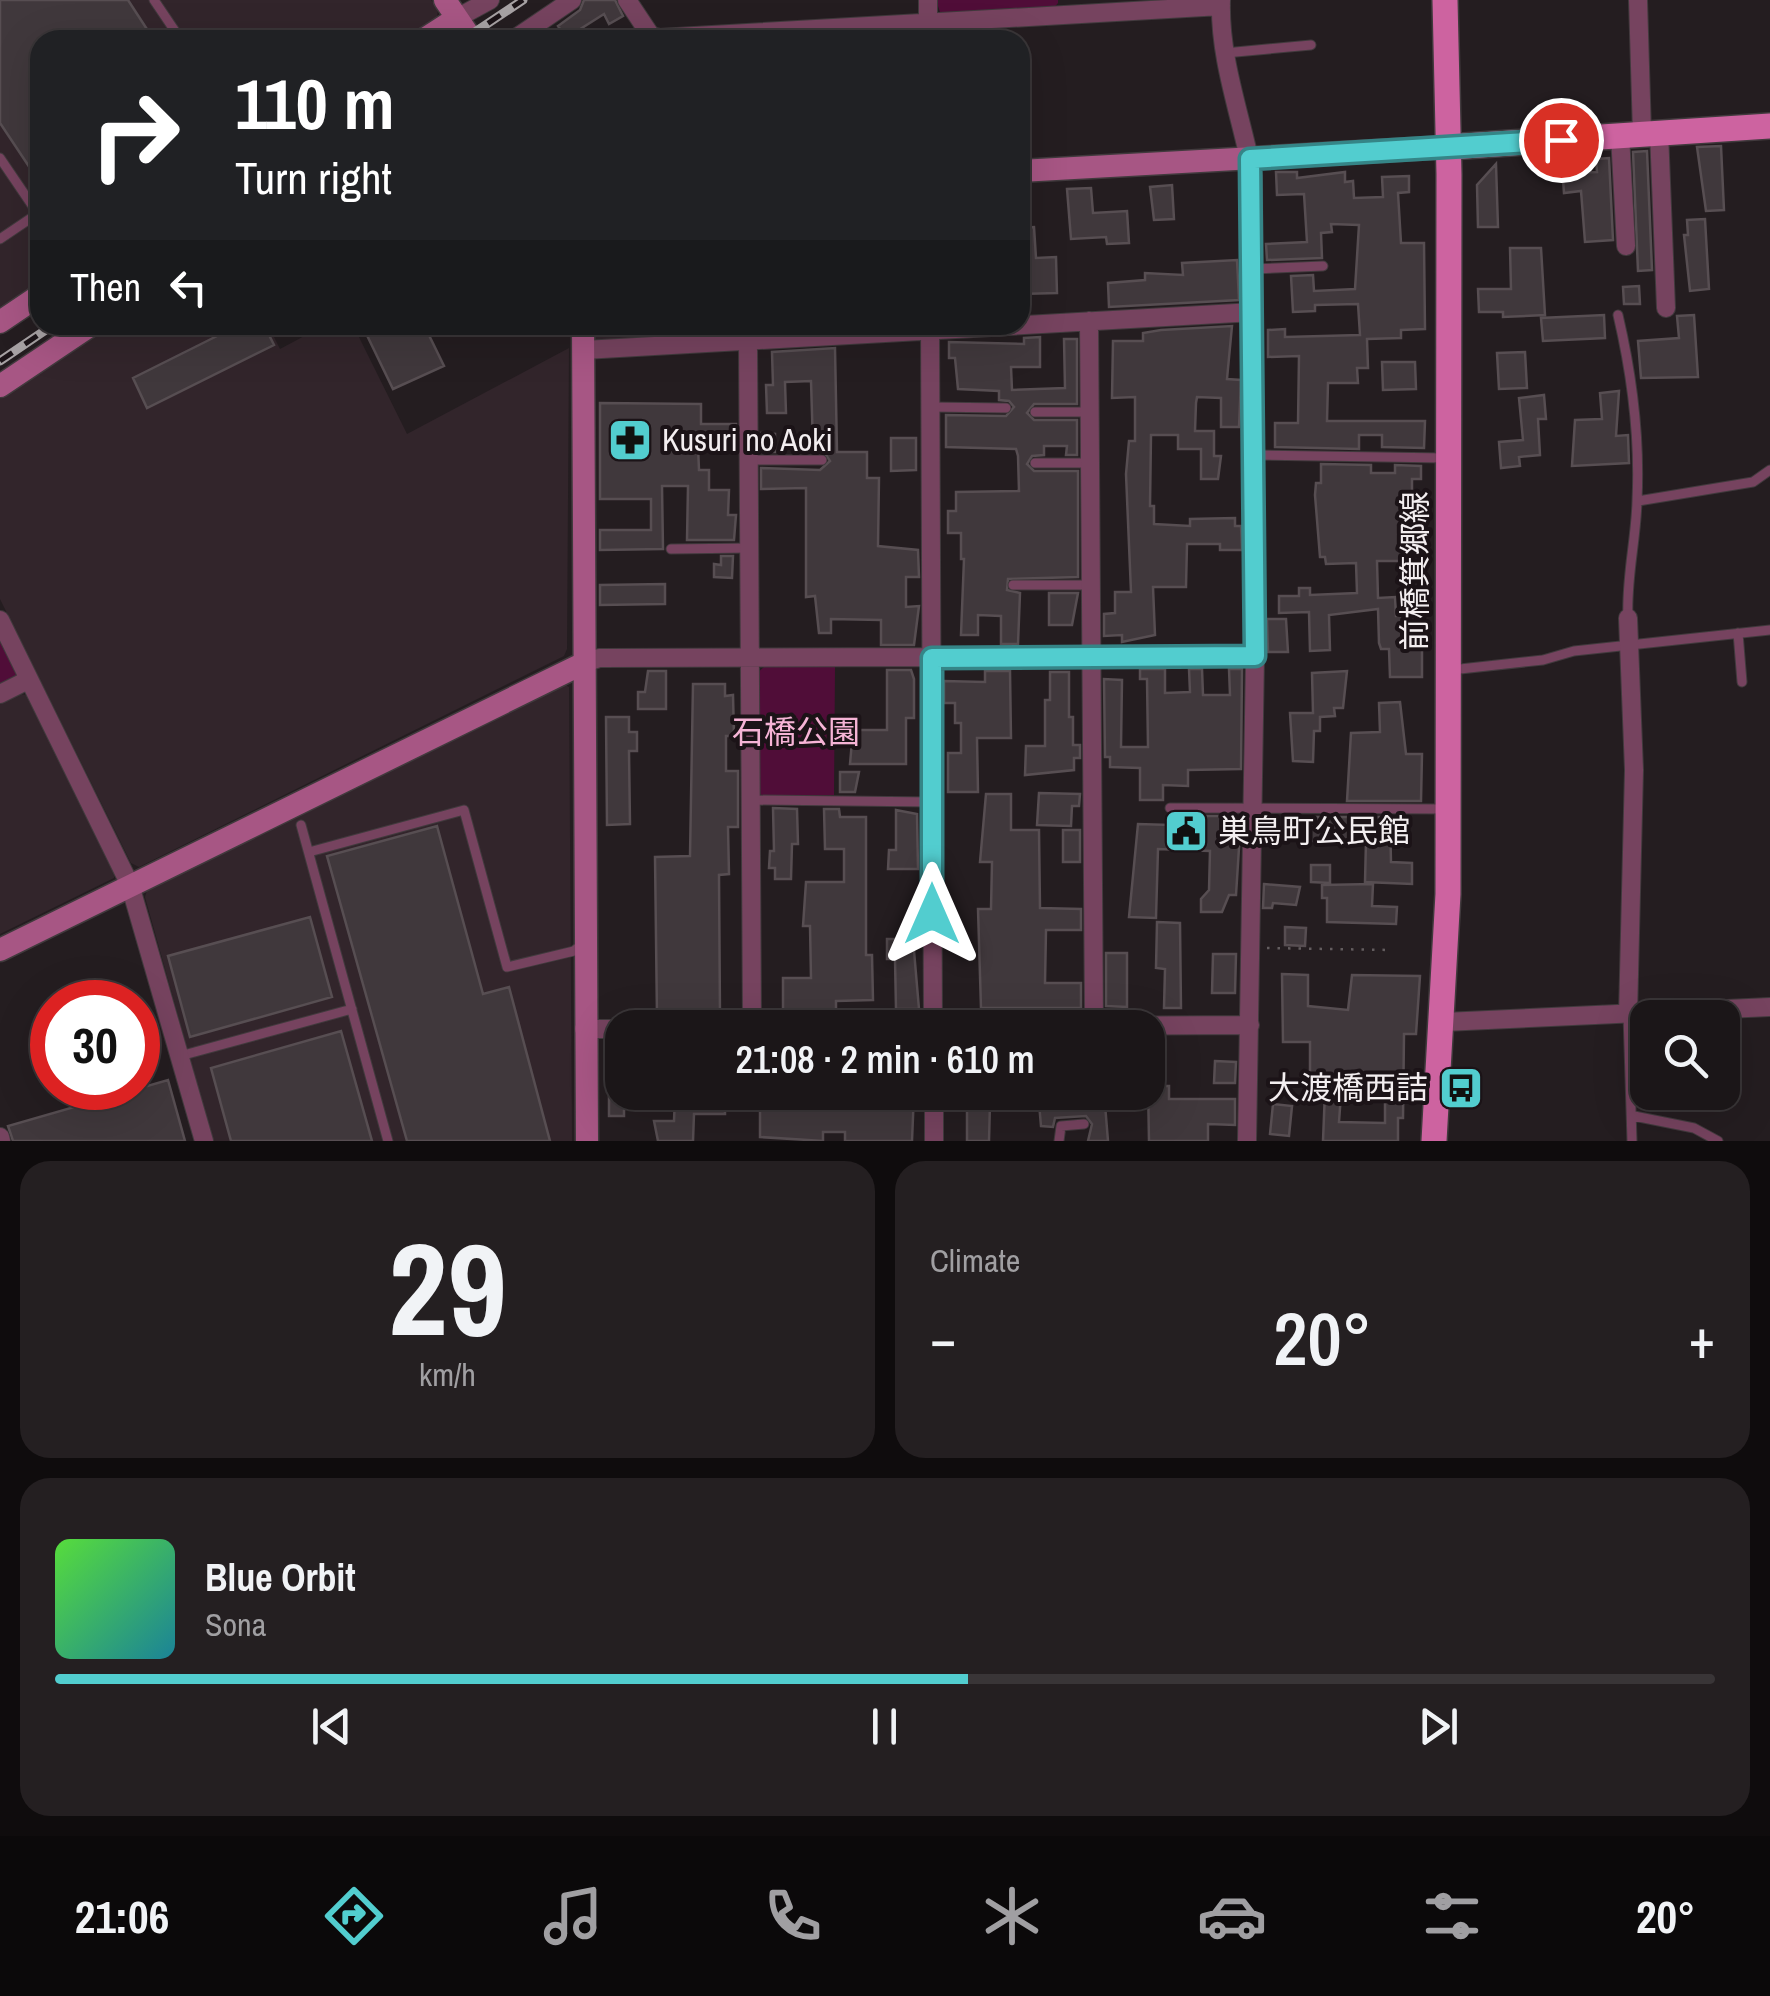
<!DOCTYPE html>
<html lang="en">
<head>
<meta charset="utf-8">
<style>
  :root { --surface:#1b1618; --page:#241f21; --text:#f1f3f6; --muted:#a09fa2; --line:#393537; --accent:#52cdcf }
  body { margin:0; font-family:"Archivo Narrow","Noto Sans JP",sans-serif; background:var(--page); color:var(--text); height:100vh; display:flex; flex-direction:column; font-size:38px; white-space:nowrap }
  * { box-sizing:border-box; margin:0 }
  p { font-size:32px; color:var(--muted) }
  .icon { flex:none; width:55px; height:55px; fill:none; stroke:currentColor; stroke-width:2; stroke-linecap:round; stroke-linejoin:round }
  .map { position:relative; height:1141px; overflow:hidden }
  .side { display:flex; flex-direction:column; gap:20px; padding:20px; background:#0f0c0d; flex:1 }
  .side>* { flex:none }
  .banner { position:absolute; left:30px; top:30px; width:1000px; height:305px; border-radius:30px; box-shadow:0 10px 40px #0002,0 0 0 2px var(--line); background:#202124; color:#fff; overflow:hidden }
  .tools { position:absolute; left:1630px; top:1000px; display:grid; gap:20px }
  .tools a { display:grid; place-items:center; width:110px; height:110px; border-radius:20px; background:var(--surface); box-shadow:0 10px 40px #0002,0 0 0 2px var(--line); font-size:50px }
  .speed { position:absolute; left:30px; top:980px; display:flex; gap:20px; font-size:50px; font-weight:700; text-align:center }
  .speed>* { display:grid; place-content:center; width:130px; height:130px; border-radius:50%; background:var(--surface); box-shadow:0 10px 40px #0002,0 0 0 2px var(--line); line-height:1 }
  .speed .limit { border:15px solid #d22; background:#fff; color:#111 }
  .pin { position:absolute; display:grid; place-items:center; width:85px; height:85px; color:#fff; margin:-42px; border:5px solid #fff; border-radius:50%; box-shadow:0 2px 10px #0007 }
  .me { position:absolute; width:110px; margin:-55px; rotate:0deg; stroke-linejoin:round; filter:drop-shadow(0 0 8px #0008) }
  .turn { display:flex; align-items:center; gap:35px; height:210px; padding:0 40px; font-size:45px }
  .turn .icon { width:130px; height:130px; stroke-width:2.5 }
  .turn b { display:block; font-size:70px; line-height:85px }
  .then { display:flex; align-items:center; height:95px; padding:0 40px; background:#0003; gap:20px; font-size:38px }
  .big { font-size:75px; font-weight:600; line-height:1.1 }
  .side .card { flex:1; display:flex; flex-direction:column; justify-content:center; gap:15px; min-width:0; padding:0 35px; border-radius:30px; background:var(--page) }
  .side .dial { align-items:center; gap:0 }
  .dial b { font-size:130px; line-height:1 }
  .song { display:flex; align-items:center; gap:30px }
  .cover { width:120px; height:120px; border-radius:15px; background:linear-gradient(135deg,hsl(110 70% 55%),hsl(190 70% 35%)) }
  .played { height:10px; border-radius:5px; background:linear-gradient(90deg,var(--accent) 55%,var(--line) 55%) }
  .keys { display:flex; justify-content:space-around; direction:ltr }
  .heat { display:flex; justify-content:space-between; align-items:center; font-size:55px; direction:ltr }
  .side .tiles { flex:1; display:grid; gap:20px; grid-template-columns:1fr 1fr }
  .card:last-child { grid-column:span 2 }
  .trip { position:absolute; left:605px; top:1010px; width:560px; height:100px; border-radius:30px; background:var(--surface); box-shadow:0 10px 40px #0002,0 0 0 2px var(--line); font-weight:600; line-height:100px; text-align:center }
  .tab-bar { display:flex; height:160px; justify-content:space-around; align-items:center; background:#0b090a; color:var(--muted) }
  .tab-bar .icon { width:70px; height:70px }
  .tab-bar .selected { color:var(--accent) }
  .tab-bar b { font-size:45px; color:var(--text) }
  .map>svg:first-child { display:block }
</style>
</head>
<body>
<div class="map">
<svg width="1770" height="1141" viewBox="0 0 1770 1141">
  <rect width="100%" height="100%" fill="#241d20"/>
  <!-- built -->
  <path fill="#32252b" d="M0 0H431L438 9 437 17 402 40H40V281L0 308Z
    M112 325H268L280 349 325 325H353L407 434 569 348 567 649 564 656 139 867 131 863 0 599V399Z
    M593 325H635L636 343 601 345 593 338Z
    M561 682 569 687 572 1141H213L145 897 148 887Z
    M21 694 31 696 116 869 114 878 0 934V704Z"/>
  <!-- green -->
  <path fill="#500d38" d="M936 0H1058V3L1053 9 941 15Z
    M0 630 19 668 16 680 0 687Z
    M764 667H835L834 795 763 797 758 791 757 673Z"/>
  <!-- building -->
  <path fill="#40383c" stroke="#574e52" stroke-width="2.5" fill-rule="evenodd" d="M0 0H128L154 40H40V183L0 123Z
    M584 0H615L623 16 609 24 604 14 566 38 558 26 580 10Z
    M1721 146 1724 210 1706 211 1697 147Z
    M1647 151 1652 270 1638 271 1633 152Z
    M1609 158 1613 240 1585 242 1581 191 1564 193 1562 165 1574 164V173L1597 172 1596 159Z
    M1496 164 1498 227H1478L1477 185Z
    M1276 172H1297V178L1345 172V182L1353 181 1354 198 1383 197 1382 177 1409 176V192L1398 193 1401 243H1424L1425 329 1401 330V338L1367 339 1368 368H1357L1358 383H1328L1327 421H1425L1424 448 1382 447V435H1359V449L1275 447V423H1298L1299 356 1268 357V330L1285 329V337L1360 335 1358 304 1315 305V311L1293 312 1291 276 1313 275 1314 291 1355 289 1359 225 1331 224 1332 232 1321 233 1322 258 1267 260 1266 244 1307 242 1304 194 1277 195Z
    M1172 185 1174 219 1154 220 1150 187Z
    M1091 188 1093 213 1127 211 1129 243 1107 244 1106 237 1071 239 1067 189Z
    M1705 219 1709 289 1690 291 1684 235H1688L1687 220Z
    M1034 227 1036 258 1056 257 1057 293 1020 294V228Z
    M1510 248H1541L1545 315 1503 317V312H1479L1478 289H1511Z
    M1237 260 1239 300 1109 307 1108 283 1145 280V273L1183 275 1182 263Z
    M1639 286 1640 304H1624L1623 287Z
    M1604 315 1605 338 1543 341 1541 318Z
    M1694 315 1698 377 1641 378 1638 341 1679 338 1677 316Z
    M229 325H264L274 345 147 408 133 378 231 329Z
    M362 325H424L444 366 393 389Z
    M637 325H711V330L638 334Z
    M1232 326 1227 379 1241 380 1239 427H1221V398L1197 397 1196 403 1195 431H1214V456H1221L1218 479H1201V449H1178V435H1151L1150 506H1154V524L1190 526V519L1235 518V526H1241L1242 550H1220V544H1187L1186 587H1153L1155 635 1122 642V635L1104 636V614L1115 613V592H1131L1126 474 1129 441H1135V397L1112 398 1113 341H1143V333L1161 330Z
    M1040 337V367H1011L1012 390 1065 388 1064 339H1077V404H1034L1027 413 1034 420H1077V455H1066L1067 446H1044V455L1032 456 1027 464 1034 471H1078V577L1008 579 1007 590 1020 593 1018 644H1001V616L978 615V635H961L964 559H961V533H948V511H956V492L1019 491 1018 456 1016 449 946 447V415L1006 416 1014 407 1009 401 999 400V391L958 389 955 358H949V342L1024 344V338Z
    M835 348 837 452H867V478H879L878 546 918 550 919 577H906V607L919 606 914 645H881V620L831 619V633H819L815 596 806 597V488L761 489V468L820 470 830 461 820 446H813L811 381 785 382 786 413H767L766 385H773L772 352Z
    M1525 352 1527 388 1499 389 1497 353Z
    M1382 362H1415L1416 389 1383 390Z
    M1619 391 1616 436 1628 435 1629 463 1572 466 1575 420 1602 419 1600 393Z
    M1544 395 1546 419H1538L1540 455 1519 457 1520 466 1501 468 1499 442 1523 440 1519 398Z
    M600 403 701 404V424H736V446H698L699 470H709V490H729L728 515H736L734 540H687L688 486H662L663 549 600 550V530H651V499H600Z
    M761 433 775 434V452H761Z
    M891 438H916V470L891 471Z
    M1321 464 1371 465V473H1395V465L1421 466V479H1412V493H1407L1404 561H1377L1378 598 1395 597 1396 616 1414 615 1415 649H1422V677H1390L1389 649H1381L1379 643 1378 609 1329 615 1330 650 1310 651 1309 612 1279 613V596H1299V588H1310V595L1357 593 1356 563 1326 564 1325 557H1320L1315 495 1316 483H1321Z
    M721 556H733L732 578 714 577V564L721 565Z
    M665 584V604L600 605V585Z
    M1049 593H1078L1072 625H1049Z
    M1267 619H1286L1288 652H1268Z
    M1140 669H1165V693L1190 692 1189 669H1202L1203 695H1230L1229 669H1242L1241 769 1188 770V786L1163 785V800H1140V768L1110 767V757H1105L1104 679 1122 680 1121 747H1148L1147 679H1140Z
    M887 670H911L914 679V718H906V764H850L853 730H887Z
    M648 671H666V709H638V692H645Z
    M985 671H1010L1011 738H977L978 792H948V753H961V723H955V703H944V681L985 682Z
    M1347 671 1343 708H1334L1335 716 1320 717V731H1314L1313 762 1293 761 1290 713H1313L1312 673Z
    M1050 672H1069V717H1073V745H1080V758H1074V770L1025 775 1026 746H1045V700H1050Z
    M693 684H725V696L733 695 734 736H726V771H738V827H728L729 874 719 875 720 1015 657 1017 655 857 690 856Z
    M1400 702 1406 754H1422L1421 801H1347L1351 733 1380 732 1379 703Z
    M606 717H629V732H637V751H629L630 824 607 825Z
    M840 772H859L855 792H840Z
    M1039 793 1080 794 1079 806H1072L1071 826 1037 825Z
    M986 794H1011V830H1039L1040 908 1081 909V930H1046L1045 983H1081V1008H981L978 909H991L992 862H980Z
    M773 808 797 809 798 844H792L791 879H775V868H769L770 851H774Z
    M824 809H839L840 817H866V955H872L873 1000 836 1001V1012L783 1015V978H811L810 926H803L806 882H844V849H825Z
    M896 810 917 814 918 869H888L889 850H896Z
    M1171 816H1222V832H1240L1236 895H1229L1222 912H1201V899L1209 890 1210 851 1158 849 1156 918 1129 917 1138 824 1171 825Z
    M1298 817H1390L1391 862 1412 863V884L1365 882 1366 841H1298Z
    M437 826 483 994 509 987 550 1141H407L327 856Z
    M1063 830H1080V862H1063Z
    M1311 865H1330V883L1311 882Z
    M1264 884 1300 887 1296 905 1273 903 1272 908H1263Z
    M1373 884 1372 906 1397 907 1396 924 1327 922V898H1322V885Z
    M310 917 332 997 190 1037 168 956Z
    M1157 922 1180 923 1181 1008H1164L1165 969 1156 968Z
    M1285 927 1306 928 1305 946 1285 945Z
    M887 939H913L919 1009H896L895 959H887Z
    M1106 953H1127V1007L1106 1006Z
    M1213 954H1236L1235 993H1212Z
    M1282 974 1308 975V1006L1348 1010 1352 975 1420 976 1416 1034H1404L1403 1118H1398V1141H1323L1325 1091 1310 1090V1084H1304V1072H1310V1042H1283ZM1341 1094 1385 1095V1123L1339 1122Z
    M341 1031 372 1141H231L211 1068Z
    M622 1042V1092H642L624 1110V1116H609V1042Z
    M1215 1061 1236 1062 1235 1083H1214Z
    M168 1080 185 1141H13L8 1126Z
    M1148 1086H1169V1099H1235V1125L1208 1124V1141H1149Z
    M701 1092H725V1114H694L693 1141H658L654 1121H674L675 1096 701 1097Z
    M751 1092 914 1093 912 1141H845V1132H823V1141L760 1137V1104L751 1103Z
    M1057 1092H1104L1108 1141H1088L1092 1124 1086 1116 1055 1118 1053 1127 1041 1126 1039 1103H1057Z
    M967 1103H990L989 1141H967Z
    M1273 1104 1292 1106 1289 1136 1270 1134Z"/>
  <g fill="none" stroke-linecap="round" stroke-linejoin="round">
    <!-- lane casing -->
    <g stroke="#413a3d" stroke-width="11">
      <path id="lane" d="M154 0 181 40
        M1225 53 1311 45
        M0 158 38 214
        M0 239 40 212
        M1253 269 1323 266
        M1618 315C1632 375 1640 440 1637 501 1636 541 1626 578 1628 618
        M930 407 1006 408
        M1035 412H1091
        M1255 455 1444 458
        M749 460H822
        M1035 463H1091
        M1638 501 1753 482 1770 470
        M671 549 750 548
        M1013 585H1092
        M1738 633 1742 682
        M1451 670 1543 660 1574 651 1770 630
        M751 800 932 802
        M1170 808 1445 809
        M301 825 388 1141
        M309 852 464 810 507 967 574 951 581 945
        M1628 1015 1632 1141
        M180 1056 352 1009
        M1634 1116 1694 1128 1718 1141
        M1059 1141 1061 1126 1084 1124"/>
    </g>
    <!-- street casing -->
    <g stroke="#413a3d" stroke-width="20">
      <path id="street" d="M627 0 651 36 659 38 1221 6
        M928 0V40
        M1221 0C1219 60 1242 118 1253 177L1255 656 1247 1141
        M1638 0 1642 133
        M457 18 490 0
        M513 40 572 0
        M1659 132 1666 308
        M1620 135 1626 246
        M1089 321 1094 1024
        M930 325 933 1028
        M748 342 752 1026
        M584 350 1254 312
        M0 620 130 885 204 1141
        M582 664 599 658 1255 656
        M0 694 28 680
        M1628 1015 1634 770 1628 618
        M1444 1022 1770 1007
        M713 1028 1250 1025
        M584 1029H622
        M934 1092V1141
        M0 1137 1 1141"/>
    </g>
    <!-- secondary casing -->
    <g stroke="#413a3d" stroke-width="25">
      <path id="secondary" d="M445 0 472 40
        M423 40 457 18
        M1020 171 1449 147
        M0 322 40 295
        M583 325 587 1141
        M0 386 91 325
        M0 950 582 664"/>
    </g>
    <!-- primary casing -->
    <g stroke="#413a3d" stroke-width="28">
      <path id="primary" d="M1449 147 1770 126
        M1434 1141 1448 894 1449 174 1445 0"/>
    </g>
    <!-- path -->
    <path stroke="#635d5f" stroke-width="2.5" stroke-dasharray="2.5 8" stroke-linecap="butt" d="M1267 948 1391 950"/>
    <!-- lane -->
    <use href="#lane" stroke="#76435f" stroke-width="9"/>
    <!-- street -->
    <use href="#street" stroke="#76435f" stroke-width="18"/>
    <!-- secondary -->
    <use href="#secondary" stroke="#a75684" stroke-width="22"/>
    <!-- primary -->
    <use href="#primary" stroke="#cd63a0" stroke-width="25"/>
    <!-- rail casing -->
    <g stroke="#a7a2a4" stroke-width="9">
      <path id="rail" d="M463 40 523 0
        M0 361 53 325"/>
    </g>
    <!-- rail -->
    <use href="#rail" stroke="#1b1317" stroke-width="5" stroke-dasharray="15" stroke-linecap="butt"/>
  </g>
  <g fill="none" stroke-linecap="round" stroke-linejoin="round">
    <!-- route casing -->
    <g stroke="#358587" stroke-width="25">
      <path id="route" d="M932 914V658L1255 656 1250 159 1561 140"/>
    </g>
    <!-- route -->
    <use href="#route" stroke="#52cdcf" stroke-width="18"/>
  </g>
  <!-- icons -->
  <defs>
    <g id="pharmacy-square" transform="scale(2.25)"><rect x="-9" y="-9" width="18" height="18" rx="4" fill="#52cdcf" stroke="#1b1317"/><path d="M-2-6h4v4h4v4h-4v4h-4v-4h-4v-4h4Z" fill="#111"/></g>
    <g id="civic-square" transform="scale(2.25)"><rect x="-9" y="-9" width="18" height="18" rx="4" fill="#52cdcf" stroke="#1b1317"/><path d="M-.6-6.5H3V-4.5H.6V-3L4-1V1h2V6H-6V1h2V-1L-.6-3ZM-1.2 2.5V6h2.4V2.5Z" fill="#111"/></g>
    <g id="bus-square" transform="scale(2.25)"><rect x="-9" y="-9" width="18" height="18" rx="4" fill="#52cdcf" stroke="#1b1317"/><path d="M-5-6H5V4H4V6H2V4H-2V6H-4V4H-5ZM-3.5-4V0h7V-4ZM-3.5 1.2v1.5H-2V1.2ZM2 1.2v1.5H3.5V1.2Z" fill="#111"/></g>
  </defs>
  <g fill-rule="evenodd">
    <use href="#pharmacy-square" x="630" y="440"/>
    <use href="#civic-square" x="1186" y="831"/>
    <use href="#bus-square" x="1461" y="1088"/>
  </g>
  <g text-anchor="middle" stroke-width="8" stroke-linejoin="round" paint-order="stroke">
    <!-- poi labels -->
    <g font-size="32" fill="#f3eef0" stroke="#1b1317" text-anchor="start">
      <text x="662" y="451">Kusuri no Aoki</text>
      <text x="1218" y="842">巣鳥町公民館</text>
      <text x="1428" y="1099" text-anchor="end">大渡橋西詰</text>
    </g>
    <!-- street labels -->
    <g font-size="32" fill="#f3eef0" stroke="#1b1317">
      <text transform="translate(1415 571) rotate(-90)" y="11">前橋箕郷線</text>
    </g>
    <!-- park labels -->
    <g font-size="32" fill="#f6b4d6" stroke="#1b1317">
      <text x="796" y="743">石橋公園</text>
    </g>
  </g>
</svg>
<div class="tools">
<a><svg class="icon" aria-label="search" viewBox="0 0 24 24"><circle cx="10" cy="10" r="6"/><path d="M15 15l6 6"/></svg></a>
</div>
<div class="speed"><div class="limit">30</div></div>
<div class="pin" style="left:1561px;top:140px;background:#d93025"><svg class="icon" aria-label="arrive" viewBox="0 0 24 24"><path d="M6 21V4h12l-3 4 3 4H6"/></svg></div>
<svg class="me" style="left:932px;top:914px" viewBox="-20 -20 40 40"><path d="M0-17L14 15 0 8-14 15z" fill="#52cdcf" stroke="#fff" stroke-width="4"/></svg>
<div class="trip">21:08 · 2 min · 610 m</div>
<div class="banner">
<div class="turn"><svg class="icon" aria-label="right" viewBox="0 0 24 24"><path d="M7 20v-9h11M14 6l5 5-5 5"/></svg><div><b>110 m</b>Turn right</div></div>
<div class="then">Then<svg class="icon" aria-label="left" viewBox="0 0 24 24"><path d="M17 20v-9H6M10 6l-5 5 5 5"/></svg></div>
</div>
</div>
<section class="side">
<div class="tiles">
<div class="card dial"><b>29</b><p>km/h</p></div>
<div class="card"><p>Climate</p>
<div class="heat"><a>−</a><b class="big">20°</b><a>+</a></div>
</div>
<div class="card">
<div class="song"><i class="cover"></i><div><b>Blue Orbit</b><p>Sona</p></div></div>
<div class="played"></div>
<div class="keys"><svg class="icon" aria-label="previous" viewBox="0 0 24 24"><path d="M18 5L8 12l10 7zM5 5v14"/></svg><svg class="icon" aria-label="pause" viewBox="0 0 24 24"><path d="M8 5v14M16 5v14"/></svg><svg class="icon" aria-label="next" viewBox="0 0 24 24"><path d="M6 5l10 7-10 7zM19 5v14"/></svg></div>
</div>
</div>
</section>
<nav class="tab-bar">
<b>21:06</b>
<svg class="icon selected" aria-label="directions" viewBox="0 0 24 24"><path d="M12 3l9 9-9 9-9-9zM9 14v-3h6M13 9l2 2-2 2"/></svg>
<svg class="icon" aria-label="music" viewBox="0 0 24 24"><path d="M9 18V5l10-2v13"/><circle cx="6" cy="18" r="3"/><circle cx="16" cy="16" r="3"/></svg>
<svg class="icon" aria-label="phone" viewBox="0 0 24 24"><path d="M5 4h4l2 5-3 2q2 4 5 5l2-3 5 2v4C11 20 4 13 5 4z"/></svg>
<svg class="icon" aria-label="climate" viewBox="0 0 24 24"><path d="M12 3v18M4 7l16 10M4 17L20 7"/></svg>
<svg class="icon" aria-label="car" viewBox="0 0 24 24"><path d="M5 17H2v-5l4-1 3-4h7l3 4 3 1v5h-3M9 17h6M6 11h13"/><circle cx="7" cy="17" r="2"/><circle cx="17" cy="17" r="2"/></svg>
<svg class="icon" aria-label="filters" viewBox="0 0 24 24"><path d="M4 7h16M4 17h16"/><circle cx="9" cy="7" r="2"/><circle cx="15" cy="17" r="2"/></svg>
<b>20°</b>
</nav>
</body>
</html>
